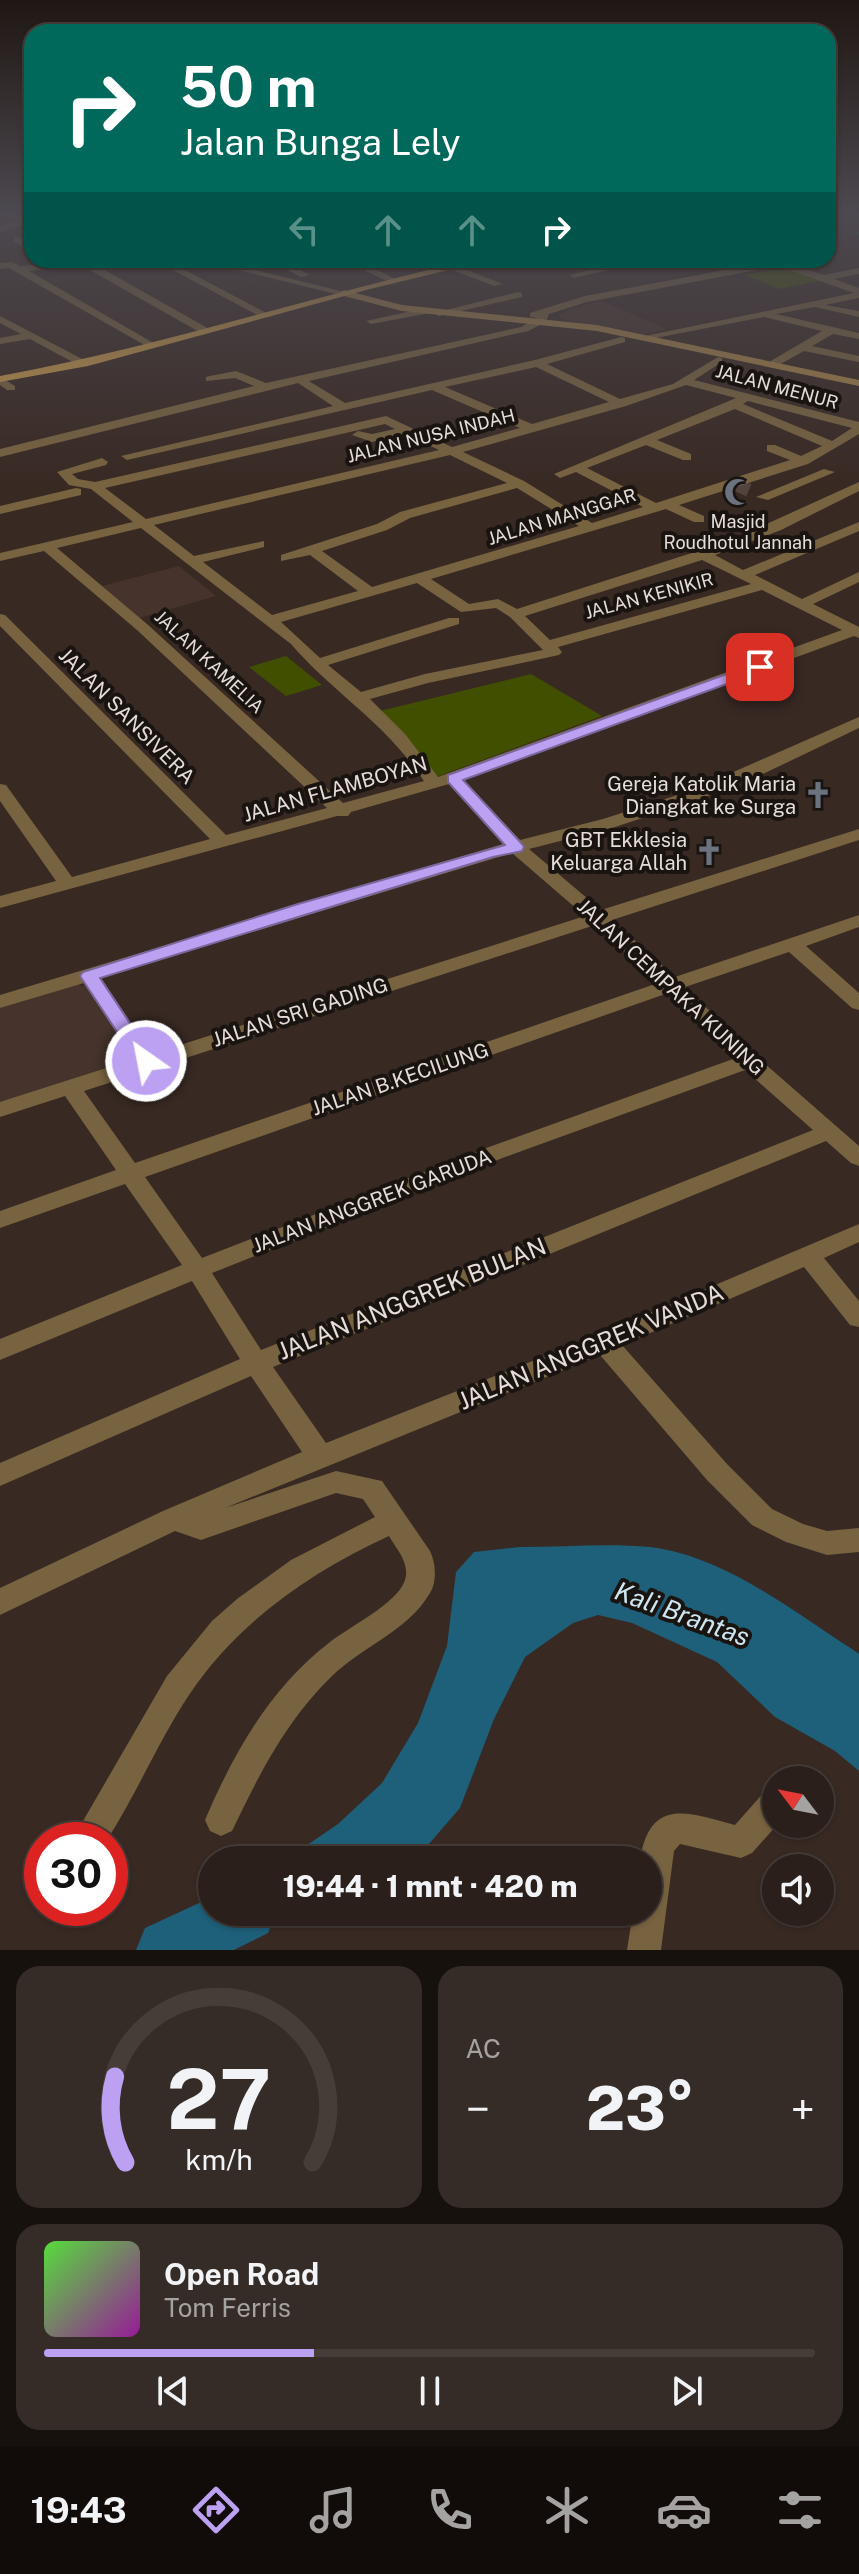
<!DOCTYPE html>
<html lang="id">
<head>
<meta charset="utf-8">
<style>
  :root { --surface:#2a1f1a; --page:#362c27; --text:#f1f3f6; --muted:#a5a2a2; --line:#463d39; --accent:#bca0f2 }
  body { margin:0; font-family:"Public Sans",sans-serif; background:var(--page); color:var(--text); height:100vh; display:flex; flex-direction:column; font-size:30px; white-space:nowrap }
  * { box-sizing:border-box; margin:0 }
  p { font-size:26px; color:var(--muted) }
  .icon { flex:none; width:44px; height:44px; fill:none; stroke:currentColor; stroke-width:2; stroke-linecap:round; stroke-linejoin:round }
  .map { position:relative; height:1950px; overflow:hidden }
  .panel { display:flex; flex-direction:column; gap:16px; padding:16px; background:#17110e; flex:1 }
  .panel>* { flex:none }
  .guide { position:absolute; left:24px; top:24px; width:812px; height:244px; border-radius:24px; box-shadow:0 2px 6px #0004,0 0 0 2px var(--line); background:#00695c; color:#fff; overflow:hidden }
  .needle { width:52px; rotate:302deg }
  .tools { position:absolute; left:762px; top:1766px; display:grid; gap:16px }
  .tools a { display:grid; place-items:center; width:72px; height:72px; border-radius:50%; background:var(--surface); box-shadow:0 2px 6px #0004,0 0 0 2px var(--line); font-size:40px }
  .speed { position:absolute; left:24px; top:1822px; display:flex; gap:16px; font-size:40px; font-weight:700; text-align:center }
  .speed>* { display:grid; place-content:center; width:104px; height:104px; border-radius:50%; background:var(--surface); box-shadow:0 2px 6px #0004,0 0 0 2px var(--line); line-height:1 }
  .speed .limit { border:12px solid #d22; background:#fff; color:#111 }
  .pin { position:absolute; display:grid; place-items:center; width:68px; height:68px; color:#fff; margin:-34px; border-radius:16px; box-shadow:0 4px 12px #0006 }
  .me { position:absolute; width:88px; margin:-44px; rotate:327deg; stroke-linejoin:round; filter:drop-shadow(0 0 6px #0008) }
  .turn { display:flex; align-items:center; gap:28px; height:168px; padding:0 24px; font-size:36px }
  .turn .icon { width:104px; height:104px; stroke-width:2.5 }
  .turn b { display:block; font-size:56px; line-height:68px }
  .lanes { display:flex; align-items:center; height:76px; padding:0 24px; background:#0003; justify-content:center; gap:40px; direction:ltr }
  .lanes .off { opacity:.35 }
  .big { font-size:60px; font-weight:800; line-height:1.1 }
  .panel .widget { flex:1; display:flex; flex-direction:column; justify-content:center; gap:12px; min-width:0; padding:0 28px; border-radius:24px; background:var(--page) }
  .panel .dial { align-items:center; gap:0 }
  .dial svg { height:208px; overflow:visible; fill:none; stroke:var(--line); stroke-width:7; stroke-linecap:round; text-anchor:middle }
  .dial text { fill:var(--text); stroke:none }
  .song { display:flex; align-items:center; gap:24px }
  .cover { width:96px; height:96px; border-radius:12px; background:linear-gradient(135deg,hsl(110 70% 55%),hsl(300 70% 35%)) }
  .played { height:8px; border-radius:4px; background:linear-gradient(90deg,var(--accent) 35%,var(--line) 35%) }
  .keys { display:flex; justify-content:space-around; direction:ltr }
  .heat { display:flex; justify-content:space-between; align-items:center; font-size:44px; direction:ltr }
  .panel .tiles { flex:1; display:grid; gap:16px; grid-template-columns:1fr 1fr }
  .widget:last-child { grid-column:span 2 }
  .trip { position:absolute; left:198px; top:1846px; width:464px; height:80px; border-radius:40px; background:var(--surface); box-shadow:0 2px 6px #0004,0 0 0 2px var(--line); font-weight:800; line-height:80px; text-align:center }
  .dock { display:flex; height:128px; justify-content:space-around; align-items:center; background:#110c0a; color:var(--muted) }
  .dock .icon { width:56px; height:56px }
  .dock .on { color:var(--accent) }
  .dock b { font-size:36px; color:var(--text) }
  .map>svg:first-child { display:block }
</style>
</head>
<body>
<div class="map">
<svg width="859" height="1950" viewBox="0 0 859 1950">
  <rect width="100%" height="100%" fill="#382923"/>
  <!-- education -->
  <path fill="#45332c" d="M602 301 667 329 644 334 563 320 558 317 572 308Z
    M179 566 216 596 136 619 98 587Z
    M76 984 89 987 136 1057 0 1104V1008Z"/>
  <!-- green -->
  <path fill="#415000" d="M785 267 822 280 780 289 744 275Z
    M286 656 322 685 286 696 249 667Z
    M531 674 602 716 436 777 380 711Z"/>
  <!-- water -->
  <path fill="#1e5f79" d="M520 1547C562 1547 608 1543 650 1547 724 1556 791 1610 852 1649L859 1654V1771L835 1751 775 1717 717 1662 632 1623 598 1615 573 1623 525 1657 494 1719 460 1808 415 1860H285L338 1824 382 1783 418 1723 447 1646 456 1572 474 1552Z"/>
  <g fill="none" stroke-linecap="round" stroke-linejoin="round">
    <!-- stream -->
    <path stroke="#1e5f79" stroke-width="3" d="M856 234 859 233"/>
    <!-- river -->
    <path fill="#1e5f79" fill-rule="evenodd" d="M212 1897V1912H277L268 1933 234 1950H136L145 1928Z"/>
    <!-- street-tunnel -->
    <path stroke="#52443e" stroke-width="13" stroke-dasharray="13 7" stroke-linecap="butt" d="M737 485 755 493"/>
    <!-- street -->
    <path fill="#786340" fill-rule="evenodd" d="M0 211 32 216V222L0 232V226L22 219 0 214Z
      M16 236 32 244V251L13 241Z
      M87 260 211 330 212 332 203 334 81 265 29 271 157 345 148 347 9 268 0 269V263L11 262 20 266Z
      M154 260H166L272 316 263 318Z
      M196 260H214L349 293 344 296Z
      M268 260H281L310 275 301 277Z
      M343 260H356L398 280 389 282Z
      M427 260H441L503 284 494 286Z
      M632 260H651L574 278 569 275Z
      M779 260 824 275 859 268V274L834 279 859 288V298L825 305 859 311V317L815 307 776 314 859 333V339L833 334 812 346 859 356V362L804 351 777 366H769V362L822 331 764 317 645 340 640 337 854 293 778 266 587 302 549 314 546 322 528 331 309 381 345 403 535 360 621 337 625 338V342L547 364 620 399 673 384 718 357 722 358V362L694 380 859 422V434L808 464 679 505 704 516V522H694L666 509 431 579 469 604 498 599 517 609 729 541 859 482V491L781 530 715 555 743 570 859 522V531L755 575 802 599 859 572V582L813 604 859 627V638L854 636 463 779 520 840 603 819 690 791 859 717V728L765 773 703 798 615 827 529 849 601 910 859 829V840L612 920 675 977 859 915V927L806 946 859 993V1010L852 1008 789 952 685 987 756 1056 859 1146V1166L851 1163 826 1141 273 1367 326 1443 583 1341 859 1224V1242L824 1258 859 1301V1327L850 1325 804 1267 622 1345 727 1464 772 1509 803 1524 827 1531 859 1528V1552L827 1555 786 1542 752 1525 707 1480 600 1355 225 1508 336 1471 382 1481 430 1551C436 1563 437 1582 430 1593 408 1631 363 1646 332 1676 285 1722 260 1773 232 1831L221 1836 210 1831 205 1820C234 1752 271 1687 330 1642 349 1627 398 1603 405 1580 410 1563 397 1550 389 1536 309 1573 238 1622 189 1695 158 1742 137 1793 107 1840H72L167 1676 212 1621 237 1599 291 1560 375 1517 363 1499 336 1493 201 1540 175 1531 0 1615V1588L163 1511 302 1452 251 1376 0 1486V1463L240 1359 192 1281 0 1360V1339L182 1265 125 1184 0 1228V1211L116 1170 65 1096 0 1117V1102L134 1059 84 983 0 1008V995L503 844 449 784 351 812 348 816H337L0 908V896L56 881 0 801V784L6 785 72 877 210 839 0 626V614L5 615 226 835 327 808 137 630 44 551 0 561V553L133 522 91 489 69 485 57 472 102 458 108 462 106 465 72 474 78 479 95 482 386 416 452 447 520 428 432 390 127 460 121 456 333 406 298 383 0 457V449L254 386 235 378 206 381V377L210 376 236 371 266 383 521 327 537 318 530 317V313L585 296ZM536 367 609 402 532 424 445 387ZM686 385 736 398 554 474 560 478 576 472 643 507 592 523 524 481 463 452 626 406ZM748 401 852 428 832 441 743 404ZM735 409 822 446 801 456 775 445H767V451L790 460 656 503 587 468 646 445 683 460H691V454L657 440ZM385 424 395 429 372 434 358 431 352 435 372 442 405 434 439 450 146 519 105 488ZM450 455 507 483 400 512 377 524 281 555V561L310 555 358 591 272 615 203 562 264 547V541L194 556 154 525ZM517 488 579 526 372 587 322 551 387 530 410 518ZM141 528 291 644C334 694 385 722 424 781L343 803 147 624 57 548ZM702 560 751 584 550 640 525 616ZM417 583 461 612 496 608 510 617 543 650 425 674 361 692 328 665 459 624V618H449L320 658 281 622ZM762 590 842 630 438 777 405 734 370 699 428 683 559 655 562 652 558 647ZM512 853 585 916 152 1054 101 978ZM595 925 658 983 135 1163 84 1091ZM668 993 733 1059 489 1147 202 1258 145 1177ZM745 1070 813 1130 261 1350 212 1273 505 1157Z
      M518 292 522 293V297L439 316 434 313Z
      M426 308 430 309V313L371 324 366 321Z
      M0 316 88 362 90 364 80 366 30 339 0 344V338L21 334 0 323Z
      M0 377 15 386V390H7L0 385Z
      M824 469 835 472 768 500 756 497Z
      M76 488 81 489V495L0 514V506Z
      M776 1787 778 1824 752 1853 741 1858 680 1844 674 1851 661 1950H627L633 1912H648V1860H640C650 1796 689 1813 735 1825L765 1791Z"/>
    <!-- secondary -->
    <path fill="#a28047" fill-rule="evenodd" d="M344 290 402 305 597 325 859 380V386L597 331 402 311 340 295 339 293Z"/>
    <!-- primary -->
    <path fill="#c3964a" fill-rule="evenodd" d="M472 260H490L370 289 88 366 0 382V376C159 347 314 295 472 260Z"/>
  </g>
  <!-- sky -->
  <linearGradient id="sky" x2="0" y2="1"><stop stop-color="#1f1713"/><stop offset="0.44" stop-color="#4d4950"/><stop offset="1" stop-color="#4d4950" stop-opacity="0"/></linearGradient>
  <rect width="859" height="484" fill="url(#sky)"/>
  <!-- route -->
  <path fill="#bca0f2" stroke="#7a689d" stroke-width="2" d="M760 662 765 664V670L463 780 522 844 524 847 522 851 493 857 100 978 155 1061 152 1065H139L80 976 83 972 298 904 505 845 448 782V775Z"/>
  <!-- icons -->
  <defs>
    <g id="mosque-bare" transform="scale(2.16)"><path d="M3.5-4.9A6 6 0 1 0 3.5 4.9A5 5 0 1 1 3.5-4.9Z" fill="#6b7280" stroke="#1a1411" stroke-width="2.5" paint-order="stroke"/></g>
    <g id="church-bare" transform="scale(2.16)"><path d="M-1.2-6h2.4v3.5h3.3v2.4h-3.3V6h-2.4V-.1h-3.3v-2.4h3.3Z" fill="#6b7280" stroke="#1a1411" stroke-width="2.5" paint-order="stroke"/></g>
  </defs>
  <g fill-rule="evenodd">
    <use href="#mosque-bare" x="738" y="492"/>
    <use href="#church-bare" x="818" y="795"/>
    <use href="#church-bare" x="709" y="852"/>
  </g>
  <g text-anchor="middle" stroke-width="8" stroke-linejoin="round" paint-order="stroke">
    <!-- far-street labels -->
    <g font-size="18" fill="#e6dcd8" stroke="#1a1411">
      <text transform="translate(777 387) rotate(15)" y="6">JALAN MENUR</text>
      <text transform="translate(431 436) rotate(-14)" y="6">JALAN NUSA INDAH</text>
      <text transform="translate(562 517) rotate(-17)" y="6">JALAN MANGGAR</text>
      <text transform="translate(649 596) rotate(-15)" y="6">JALAN KENIKIR</text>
      <text transform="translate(209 662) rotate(43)" y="6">JALAN KAMELIA</text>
    </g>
    <!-- far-poi labels -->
    <g font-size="18" fill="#e6dcd8" stroke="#1a1411">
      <text x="738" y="528">Masjid<tspan x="738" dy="21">Roudhotul Jannah</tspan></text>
    </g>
    <!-- street labels -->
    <g font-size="20" fill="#e6dcd8" stroke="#1a1411">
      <text transform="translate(127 716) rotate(45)" y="7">JALAN SANSIVERA</text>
      <text transform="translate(335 789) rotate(-16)" y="7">JALAN FLAMBOYAN</text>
      <text transform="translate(671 987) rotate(43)" y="7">JALAN CEMPAKA KUNING</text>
      <text transform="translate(300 1012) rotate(-18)" y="7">JALAN SRI GADING</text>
      <text transform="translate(400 1079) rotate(-19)" y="7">JALAN B.KECILUNG</text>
      <text transform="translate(372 1201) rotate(-21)" y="7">JALAN ANGGREK GARUDA</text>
    </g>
    <!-- poi labels -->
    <g font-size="20" fill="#e6dcd8" stroke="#1a1411" text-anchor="end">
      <text x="796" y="791">Gereja Katolik Maria<tspan x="796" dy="23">Diangkat ke Surga</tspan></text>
      <text x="687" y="847">GBT Ekklesia<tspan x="687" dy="23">Keluarga Allah</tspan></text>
    </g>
    <!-- near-street labels -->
    <g font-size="24" fill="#e6dcd8" stroke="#1a1411">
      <text transform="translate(412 1299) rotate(-22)" y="8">JALAN ANGGREK BULAN</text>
      <text transform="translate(591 1347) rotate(-23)" y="8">JALAN ANGGREK VANDA</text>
    </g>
    <!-- near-water labels -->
    <g font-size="26" font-style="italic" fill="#cde6f2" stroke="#1a1411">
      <text transform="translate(682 1614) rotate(20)" y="9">Kali Brantas</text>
    </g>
  </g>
</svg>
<div class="tools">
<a><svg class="needle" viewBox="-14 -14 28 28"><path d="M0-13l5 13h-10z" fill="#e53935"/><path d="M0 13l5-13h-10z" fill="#a5a2a2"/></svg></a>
<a><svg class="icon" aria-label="sound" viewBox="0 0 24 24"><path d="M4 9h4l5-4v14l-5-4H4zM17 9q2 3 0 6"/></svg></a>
</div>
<div class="speed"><div class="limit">30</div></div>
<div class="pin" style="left:760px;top:667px;background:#d93025"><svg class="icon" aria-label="arrive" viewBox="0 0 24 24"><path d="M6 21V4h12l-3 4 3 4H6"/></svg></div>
<svg class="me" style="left:146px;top:1061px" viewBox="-20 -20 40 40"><circle r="17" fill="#bca0f2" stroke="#fff" stroke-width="3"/><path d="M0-11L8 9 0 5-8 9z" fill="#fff"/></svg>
<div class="trip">19:44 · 1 mnt · 420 m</div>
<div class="guide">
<div class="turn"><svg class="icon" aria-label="right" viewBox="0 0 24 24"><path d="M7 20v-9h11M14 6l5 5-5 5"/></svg><div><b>50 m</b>Jalan Bunga Lely</div></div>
<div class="lanes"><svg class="icon off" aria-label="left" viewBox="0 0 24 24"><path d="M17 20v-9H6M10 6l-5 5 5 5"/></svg><svg class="icon off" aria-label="ahead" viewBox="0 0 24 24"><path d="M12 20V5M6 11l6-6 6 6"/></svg><svg class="icon off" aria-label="ahead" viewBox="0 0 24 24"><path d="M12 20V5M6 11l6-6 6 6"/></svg><svg class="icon" aria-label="right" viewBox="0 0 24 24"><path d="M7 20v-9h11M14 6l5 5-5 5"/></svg></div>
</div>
</div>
<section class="panel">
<div class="tiles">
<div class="widget dial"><svg viewBox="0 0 100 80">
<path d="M14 69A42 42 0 1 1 86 69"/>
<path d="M14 69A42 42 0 0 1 10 36" stroke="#bca0f2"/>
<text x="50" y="56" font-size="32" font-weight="700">27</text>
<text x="50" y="72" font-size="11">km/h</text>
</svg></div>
<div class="widget"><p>AC</p>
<div class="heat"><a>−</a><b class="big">23°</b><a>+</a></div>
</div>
<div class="widget">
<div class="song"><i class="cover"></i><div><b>Open Road</b><p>Tom Ferris</p></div></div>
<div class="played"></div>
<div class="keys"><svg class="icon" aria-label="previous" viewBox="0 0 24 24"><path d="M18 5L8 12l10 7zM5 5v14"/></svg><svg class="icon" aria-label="pause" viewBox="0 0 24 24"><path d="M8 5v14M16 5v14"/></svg><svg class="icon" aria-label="next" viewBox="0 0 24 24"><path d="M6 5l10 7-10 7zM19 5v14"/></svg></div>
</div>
</div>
</section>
<nav class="dock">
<b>19:43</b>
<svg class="icon on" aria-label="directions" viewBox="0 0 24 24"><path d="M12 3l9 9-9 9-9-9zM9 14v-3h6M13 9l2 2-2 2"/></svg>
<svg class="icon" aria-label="music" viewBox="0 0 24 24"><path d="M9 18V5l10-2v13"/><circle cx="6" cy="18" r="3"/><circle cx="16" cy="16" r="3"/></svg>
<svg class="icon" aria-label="phone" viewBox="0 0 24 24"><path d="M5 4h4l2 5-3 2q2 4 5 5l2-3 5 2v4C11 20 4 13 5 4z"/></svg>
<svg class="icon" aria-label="climate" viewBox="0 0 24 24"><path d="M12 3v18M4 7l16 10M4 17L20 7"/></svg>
<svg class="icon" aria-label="car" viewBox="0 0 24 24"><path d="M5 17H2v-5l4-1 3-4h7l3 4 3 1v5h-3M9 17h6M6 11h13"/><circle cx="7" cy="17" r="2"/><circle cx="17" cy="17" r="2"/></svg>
<svg class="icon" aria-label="filters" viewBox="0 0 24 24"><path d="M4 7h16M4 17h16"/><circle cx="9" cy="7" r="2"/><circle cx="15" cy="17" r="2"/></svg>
</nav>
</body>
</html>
